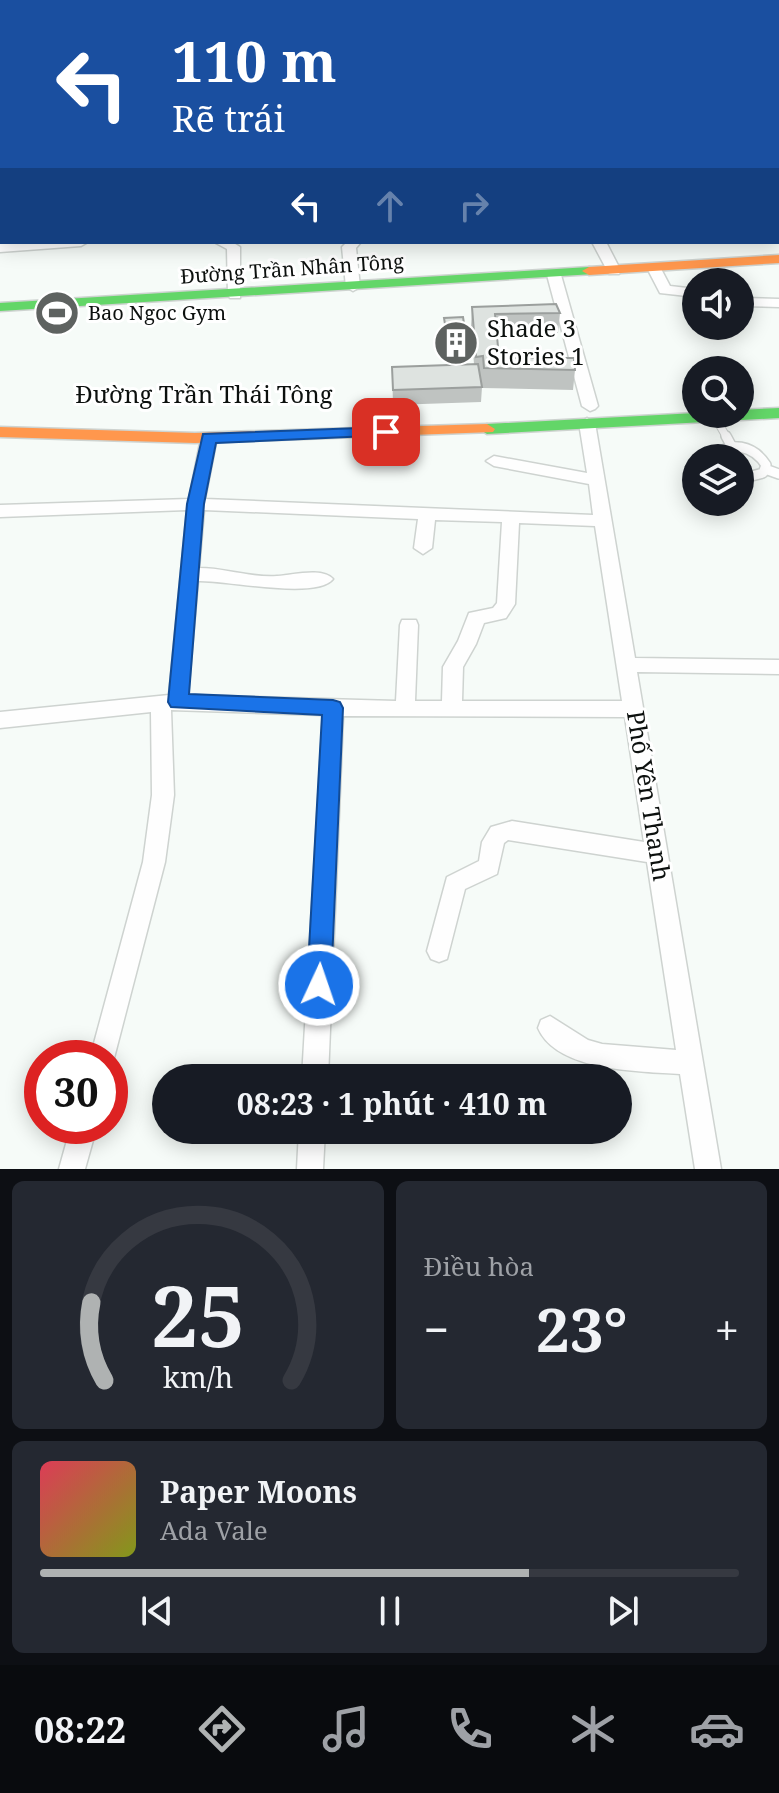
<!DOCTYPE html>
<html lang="vi">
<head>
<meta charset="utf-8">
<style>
  :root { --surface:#171b24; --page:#242831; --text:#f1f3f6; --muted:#9ea1a6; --line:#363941; --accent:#afb2b2 }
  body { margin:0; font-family:"Noto Serif",serif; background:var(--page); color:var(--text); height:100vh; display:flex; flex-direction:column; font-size:30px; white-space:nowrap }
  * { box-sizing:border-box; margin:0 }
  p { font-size:26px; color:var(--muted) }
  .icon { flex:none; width:44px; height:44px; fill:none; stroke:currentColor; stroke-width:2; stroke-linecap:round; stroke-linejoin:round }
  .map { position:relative; height:1169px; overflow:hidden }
  .details { display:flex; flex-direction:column; gap:12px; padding:12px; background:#0d0f14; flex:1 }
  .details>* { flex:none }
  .hud { position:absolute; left:0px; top:0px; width:780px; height:244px; box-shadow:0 4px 20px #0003; background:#1a4fa0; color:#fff; overflow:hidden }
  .fabs { position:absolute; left:682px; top:268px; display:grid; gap:16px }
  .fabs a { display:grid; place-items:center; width:72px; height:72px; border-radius:50%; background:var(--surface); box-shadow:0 4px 20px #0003; font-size:40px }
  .speed { position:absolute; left:24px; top:1040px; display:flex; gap:16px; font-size:40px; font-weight:700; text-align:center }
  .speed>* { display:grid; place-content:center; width:104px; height:104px; border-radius:50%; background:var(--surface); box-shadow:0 4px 20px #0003; line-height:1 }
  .speed .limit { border:12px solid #d22; background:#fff; color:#111 }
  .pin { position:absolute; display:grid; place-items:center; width:68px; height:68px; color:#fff; margin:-34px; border-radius:16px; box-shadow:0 4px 12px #0006 }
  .me { position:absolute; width:88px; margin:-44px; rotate:3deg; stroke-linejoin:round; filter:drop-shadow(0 0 6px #0008) }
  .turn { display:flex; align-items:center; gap:28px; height:168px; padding:0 40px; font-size:36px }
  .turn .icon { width:104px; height:104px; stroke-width:2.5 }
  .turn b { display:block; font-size:56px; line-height:68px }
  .lanes { display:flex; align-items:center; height:76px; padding:0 40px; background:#0003; justify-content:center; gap:40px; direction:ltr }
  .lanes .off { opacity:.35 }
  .big { font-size:60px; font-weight:700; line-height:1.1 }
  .details .tile { flex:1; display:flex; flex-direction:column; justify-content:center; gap:12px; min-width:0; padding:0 28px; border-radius:12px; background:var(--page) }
  .details .dial { align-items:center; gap:0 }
  .dial svg { height:208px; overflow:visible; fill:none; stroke:var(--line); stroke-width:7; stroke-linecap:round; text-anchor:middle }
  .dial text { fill:var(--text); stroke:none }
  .song { display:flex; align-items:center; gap:24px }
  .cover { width:96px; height:96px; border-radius:12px; background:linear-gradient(135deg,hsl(350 70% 55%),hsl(70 70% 35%)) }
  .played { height:8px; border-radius:4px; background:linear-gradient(90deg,var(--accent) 70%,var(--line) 70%) }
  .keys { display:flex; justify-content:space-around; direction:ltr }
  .heat { display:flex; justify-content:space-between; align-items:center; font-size:44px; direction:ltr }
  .details .tiles { flex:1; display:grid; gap:12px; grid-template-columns:1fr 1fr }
  .tile:last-child { grid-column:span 2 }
  .trip { position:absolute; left:152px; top:1064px; width:480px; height:80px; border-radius:40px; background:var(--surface); box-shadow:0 4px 20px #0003; font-weight:700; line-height:80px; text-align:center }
  .menu { display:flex; height:128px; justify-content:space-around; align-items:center; background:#090b0e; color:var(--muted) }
  .menu .icon { width:56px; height:56px }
  .menu .active { color:var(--accent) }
  .menu b { font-size:36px; color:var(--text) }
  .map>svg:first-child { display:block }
</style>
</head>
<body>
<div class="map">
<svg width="779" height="1169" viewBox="0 0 779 1169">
  <rect width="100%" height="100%" fill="#f6fbf8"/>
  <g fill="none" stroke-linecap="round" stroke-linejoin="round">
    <!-- lane-far1 casing -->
    <g stroke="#ced3d0" stroke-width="9">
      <path id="lane-far1" d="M715 417 727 438"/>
    </g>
    <!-- lane casing -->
    <g stroke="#ced3d0" stroke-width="12">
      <path id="lane" d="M726 436 732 447
        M714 458C729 439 754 446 766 465L763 473 740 479
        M765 469 779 474"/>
    </g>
    <!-- street casing -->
    <g stroke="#ced3d0" stroke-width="3">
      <path id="street" d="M444 0H454L455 2H445Z
        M505 0H515L517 2H507Z
        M649 0H659L661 2H651Z
        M778 1H779V7L778 2H775Z
        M0 32H2V38H0Z
        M778 44H779V50H778Z
        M28 242H88L81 246 0 252V244Z
        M214 242H232L240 247V298H230L228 295 227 249Z
        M347 242H361L356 248 360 287 353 291 346 287 342 247Z
        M592 242H606L621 271 619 274H609Z
        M654 264 659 265 670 286 696 289V297L660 293 647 268Z
        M554 271 561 275 598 406 595 409 590 411 582 406 547 275Z
        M740 298 779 299V307L740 306Z
        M587 418 595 423 635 658 779 660V674L637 672 721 1169H695L680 1074C640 1071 557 1072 538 1028L541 1020 550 1016 588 1040 602 1044 676 1050 647 862 508 840 504 843 497 874 465 889 447 959 439 962 431 959 427 951 447 877 479 861 482 842 491 827 512 821 644 842 625 717 343 716 328 1078H302L323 715 171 710 174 795 165 862 114 1058 110 1067V1058H90L143 862 152 795 151 712 0 728V712L169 695 187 510 0 517V505L189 499 201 438 209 433 217 438 205 499 593 515 589 484 494 466 486 461 494 456 587 473 579 423ZM204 510 418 519 414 548 423 554 432 548 435 520 502 522 497 603 493 608 469 613 458 641 443 667 442 701H415L418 625 416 620H402L400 625 396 701 188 695 198 581C225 580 317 600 333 579 323 567 292 575 277 576 251 578 226 568 199 568ZM519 523 595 526 622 701H462L463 667 476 644 484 623 506 618 515 604Z
        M71 1126H97L85 1169H59Z
        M299 1130H325L323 1169H297Z"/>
    </g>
    <!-- fast casing -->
    <g stroke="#ced3d0" stroke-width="3">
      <path id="fast" d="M245 0H255L257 2H247Z
        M0 186H2V194H0Z
        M589 267 594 268V274L0 311V303Z
        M779 408V418L487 434 479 429 487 424 696 413 740 414V410Z"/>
    </g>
    <!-- slow casing -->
    <g stroke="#ced3d0" stroke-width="3">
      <path id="slow" d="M778 164H779V172H778Z
        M779 255V263L589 275 582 271 589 267Z
        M487 424 495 429 493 432 195 443 0 437V427L195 433Z"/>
    </g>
    <!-- lane-far1 -->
    <use href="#lane-far1" stroke="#fefefe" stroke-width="7"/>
    <!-- lane -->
    <use href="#lane" stroke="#fefefe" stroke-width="9"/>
    <!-- street -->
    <use href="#street" fill="#fefefe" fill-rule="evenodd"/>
    <!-- fast -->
    <use href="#fast" fill="#63d668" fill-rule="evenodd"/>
    <!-- slow -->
    <use href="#slow" fill="#ff974d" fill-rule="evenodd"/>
  </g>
  <!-- wall -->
  <path fill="#bfc3c1" d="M472 307 560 313 558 333H497L499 358 575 370 573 390 482 388 480 376 482 387 481 402 393 405 392 367 474 364 471 326Z
    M444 318 468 349 467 359H448L444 328Z"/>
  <!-- building -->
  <path fill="#dee3e0" stroke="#9b9f9d" stroke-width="2" d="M556 304 560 313 495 314 499 358H574L575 370 484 368 483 356 476 357 472 307Z
    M463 317 468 349H449L444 318Z
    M478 364 482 387 393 390 392 367Z"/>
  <!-- route -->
  <path fill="#1a73e8" stroke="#114b97" stroke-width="2" d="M386 427 394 432 391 435 216 443 204 504 189 694 333 700 340 702 343 708 331 985 328 993 319 997 311 993 307 985 322 715 171 707 168 702 187 504 203 434Z"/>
  <!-- icons -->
  <defs>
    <g id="stadium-disc" transform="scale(2.3)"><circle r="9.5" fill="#5e6260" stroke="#fff"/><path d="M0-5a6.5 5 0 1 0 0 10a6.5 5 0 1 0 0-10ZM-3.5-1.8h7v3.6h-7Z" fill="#fff"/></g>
    <g id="building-disc" transform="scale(2.3)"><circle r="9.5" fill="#5e6260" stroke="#fff"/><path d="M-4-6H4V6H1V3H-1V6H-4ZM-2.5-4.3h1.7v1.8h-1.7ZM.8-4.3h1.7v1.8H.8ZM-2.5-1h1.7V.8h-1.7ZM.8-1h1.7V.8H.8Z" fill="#fff"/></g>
  </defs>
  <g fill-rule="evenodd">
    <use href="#stadium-disc" x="57" y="313"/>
    <use href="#building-disc" x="456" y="343"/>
  </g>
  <g text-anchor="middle" stroke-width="6" stroke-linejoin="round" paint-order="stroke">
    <!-- far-street labels -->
    <g font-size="20" fill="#0c100e" stroke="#fff">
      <text transform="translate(292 269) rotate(-4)" y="7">Đường Trần Nhân Tông</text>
    </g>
    <!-- far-poi labels -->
    <g font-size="20" fill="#0c100e" stroke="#fff" text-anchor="start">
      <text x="88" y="320">Bao Ngoc Gym</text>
    </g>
    <!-- poi labels -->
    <g font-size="24" fill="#0c100e" stroke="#fff" text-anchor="start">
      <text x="487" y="337">Shade 3<tspan x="487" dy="28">Stories 1</tspan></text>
    </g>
    <!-- street labels -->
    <g font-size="24" fill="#0c100e" stroke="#fff">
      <text x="204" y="403">Đường Trần Thái Tông</text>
      <text transform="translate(648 796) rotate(81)" y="8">Phố Yên Thanh</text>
    </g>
  </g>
</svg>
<div class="fabs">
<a><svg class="icon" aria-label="sound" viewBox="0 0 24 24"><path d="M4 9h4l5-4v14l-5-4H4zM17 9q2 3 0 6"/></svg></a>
<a><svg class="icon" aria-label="search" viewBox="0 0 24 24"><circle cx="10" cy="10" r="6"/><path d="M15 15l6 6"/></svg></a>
<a><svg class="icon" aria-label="layers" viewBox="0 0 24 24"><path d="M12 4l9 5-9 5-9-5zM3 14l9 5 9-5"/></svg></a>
</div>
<div class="speed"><div class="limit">30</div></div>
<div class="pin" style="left:386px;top:432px;background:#d93025"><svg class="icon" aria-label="arrive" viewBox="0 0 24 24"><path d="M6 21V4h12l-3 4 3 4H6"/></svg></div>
<svg class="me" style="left:319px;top:985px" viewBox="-20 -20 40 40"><circle r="17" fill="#1a73e8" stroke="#fff" stroke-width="3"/><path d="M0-11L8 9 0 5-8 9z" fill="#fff"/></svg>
<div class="trip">08:23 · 1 phút · 410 m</div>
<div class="hud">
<div class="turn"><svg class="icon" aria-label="left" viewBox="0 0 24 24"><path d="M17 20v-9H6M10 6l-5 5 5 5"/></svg><div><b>110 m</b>Rẽ trái</div></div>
<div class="lanes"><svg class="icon" aria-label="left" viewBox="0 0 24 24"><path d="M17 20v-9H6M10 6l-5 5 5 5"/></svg><svg class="icon off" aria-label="ahead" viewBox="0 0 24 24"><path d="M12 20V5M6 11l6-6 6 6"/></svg><svg class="icon off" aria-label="right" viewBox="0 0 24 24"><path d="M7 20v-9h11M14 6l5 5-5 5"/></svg></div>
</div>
</div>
<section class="details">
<div class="tiles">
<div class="tile dial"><svg viewBox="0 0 100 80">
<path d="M14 69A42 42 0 1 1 86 69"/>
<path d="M14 69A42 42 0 0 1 9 39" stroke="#afb2b2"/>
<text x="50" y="56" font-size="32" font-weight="700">25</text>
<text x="50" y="72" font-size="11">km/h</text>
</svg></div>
<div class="tile"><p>Điều hòa</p>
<div class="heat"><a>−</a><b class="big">23°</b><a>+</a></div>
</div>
<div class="tile">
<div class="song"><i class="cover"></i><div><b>Paper Moons</b><p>Ada Vale</p></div></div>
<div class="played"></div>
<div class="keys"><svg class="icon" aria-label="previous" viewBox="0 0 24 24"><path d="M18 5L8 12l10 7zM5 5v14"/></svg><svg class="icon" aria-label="pause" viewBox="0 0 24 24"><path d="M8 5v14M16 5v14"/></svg><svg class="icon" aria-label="next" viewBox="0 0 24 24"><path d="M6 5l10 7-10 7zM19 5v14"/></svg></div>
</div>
</div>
</section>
<nav class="menu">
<b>08:22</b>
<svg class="icon active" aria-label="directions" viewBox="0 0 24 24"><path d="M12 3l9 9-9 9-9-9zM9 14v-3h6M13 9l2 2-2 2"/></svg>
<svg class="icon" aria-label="music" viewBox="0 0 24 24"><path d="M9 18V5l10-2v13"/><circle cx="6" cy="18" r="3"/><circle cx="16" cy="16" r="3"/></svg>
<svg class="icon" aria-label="phone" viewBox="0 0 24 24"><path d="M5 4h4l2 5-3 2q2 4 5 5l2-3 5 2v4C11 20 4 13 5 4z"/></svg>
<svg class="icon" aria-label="climate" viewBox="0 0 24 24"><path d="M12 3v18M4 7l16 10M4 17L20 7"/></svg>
<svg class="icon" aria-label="car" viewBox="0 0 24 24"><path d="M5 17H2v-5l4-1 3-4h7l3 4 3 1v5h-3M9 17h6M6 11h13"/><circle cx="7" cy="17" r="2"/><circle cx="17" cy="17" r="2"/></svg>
</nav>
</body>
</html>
